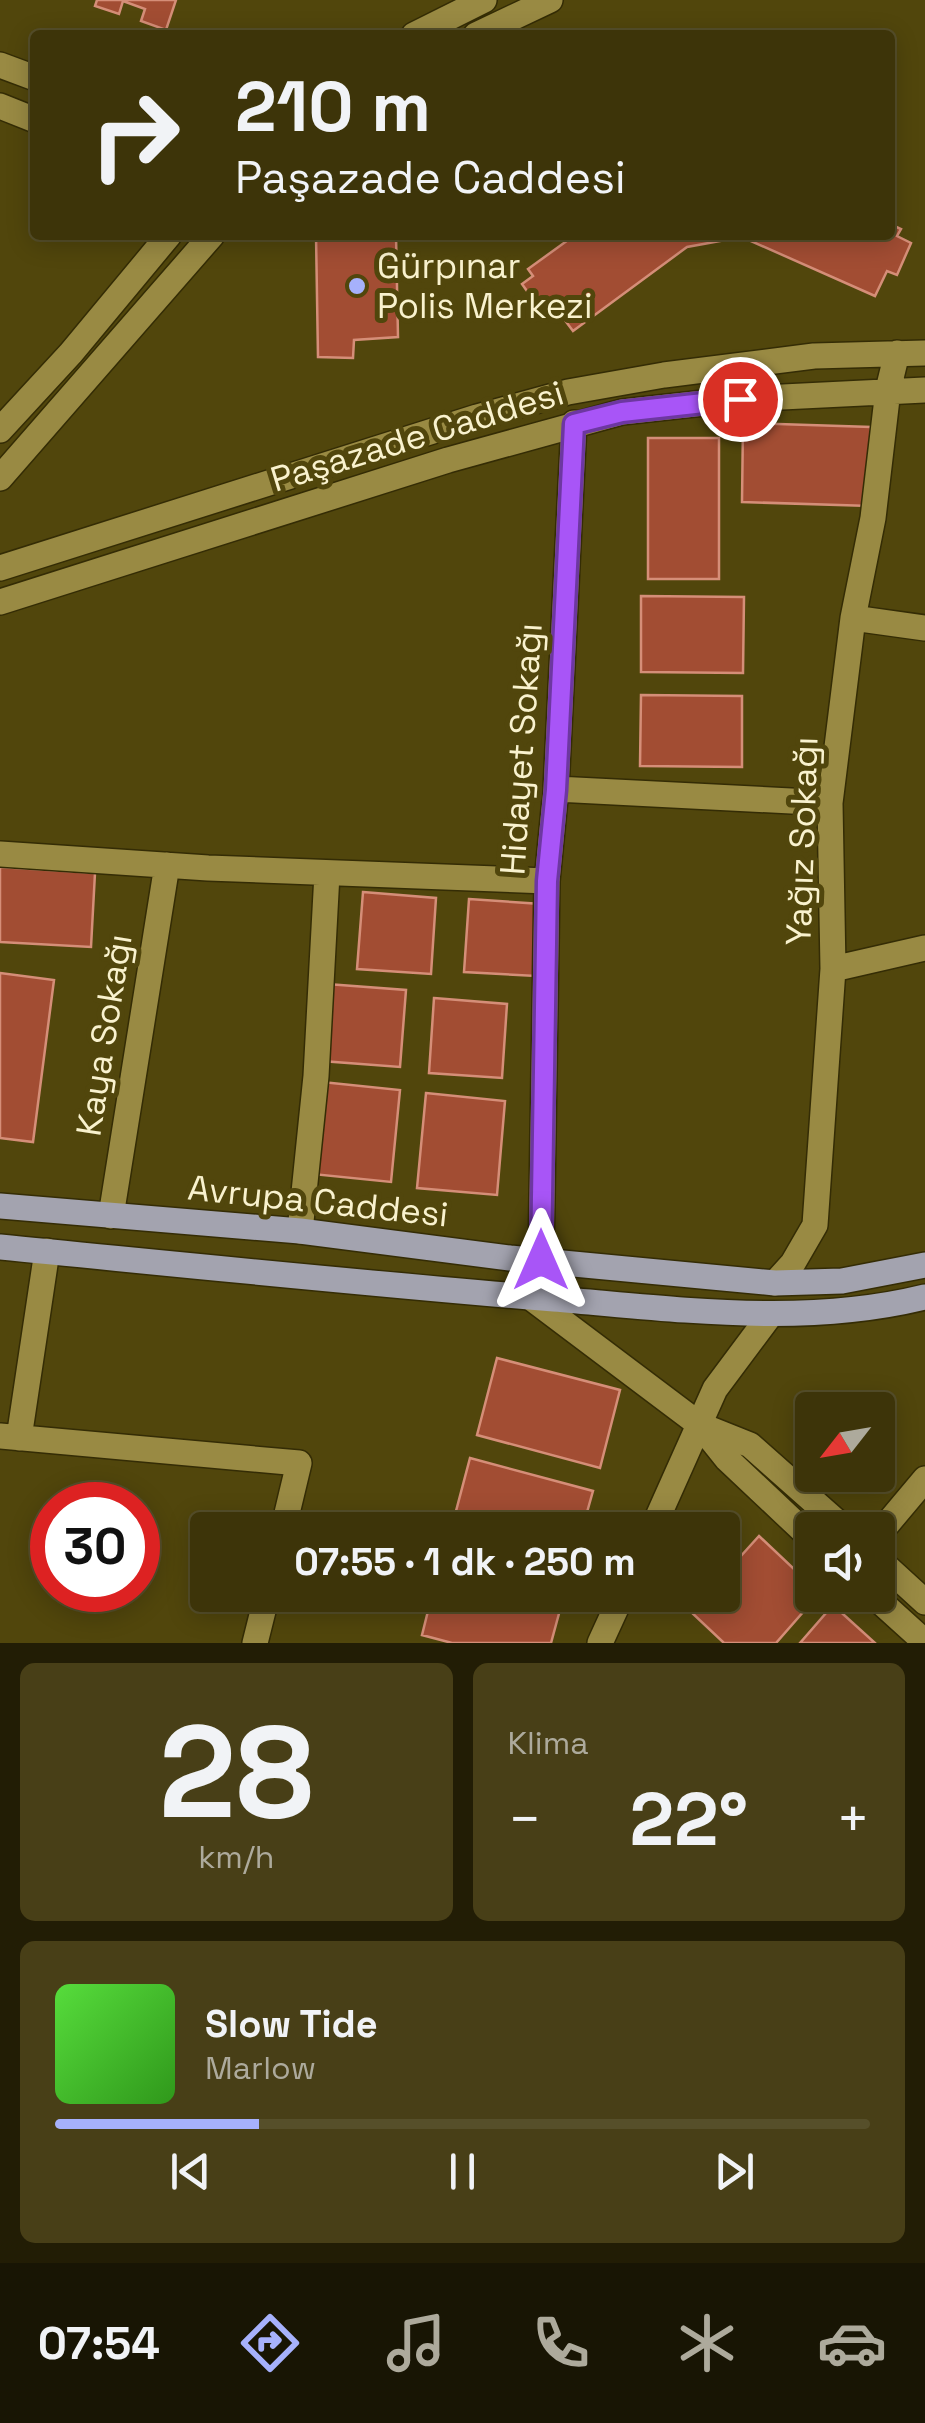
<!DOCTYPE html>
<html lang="tr">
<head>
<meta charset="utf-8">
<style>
  :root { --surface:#3d3409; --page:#483f17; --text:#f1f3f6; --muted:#adaa9c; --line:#564f2a; --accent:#a6b1fc }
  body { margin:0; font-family:"Space Grotesk",sans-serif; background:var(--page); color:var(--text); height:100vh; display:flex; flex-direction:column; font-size:38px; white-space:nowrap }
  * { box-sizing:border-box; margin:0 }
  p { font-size:32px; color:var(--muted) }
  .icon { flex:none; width:55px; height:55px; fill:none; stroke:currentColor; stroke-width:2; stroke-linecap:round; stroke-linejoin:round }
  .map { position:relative; height:1643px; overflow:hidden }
  .details { display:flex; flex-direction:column; gap:20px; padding:20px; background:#221d05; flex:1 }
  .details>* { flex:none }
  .guide { position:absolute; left:30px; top:30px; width:865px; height:210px; border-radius:10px; box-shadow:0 5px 25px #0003,0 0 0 2px var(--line); background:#3d3409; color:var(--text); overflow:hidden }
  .needle { width:65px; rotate:239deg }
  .tools { position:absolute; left:795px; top:1392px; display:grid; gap:20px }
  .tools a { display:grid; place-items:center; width:100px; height:100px; border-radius:10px; background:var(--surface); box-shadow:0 5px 25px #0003,0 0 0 2px var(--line); font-size:50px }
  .speed { position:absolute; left:30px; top:1482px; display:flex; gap:20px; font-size:50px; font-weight:700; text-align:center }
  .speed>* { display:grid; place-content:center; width:130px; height:130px; border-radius:50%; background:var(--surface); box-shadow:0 5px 25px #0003,0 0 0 2px var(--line); line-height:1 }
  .speed .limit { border:15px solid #d22; background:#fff; color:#111 }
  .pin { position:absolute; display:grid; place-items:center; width:85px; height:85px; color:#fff; margin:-42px; border:5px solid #fff; border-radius:50%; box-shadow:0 2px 10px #0007 }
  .me { position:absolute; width:110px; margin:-55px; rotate:0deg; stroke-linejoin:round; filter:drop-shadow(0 0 8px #0008) }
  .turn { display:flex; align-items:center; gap:35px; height:210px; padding:0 40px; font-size:45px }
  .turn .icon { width:130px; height:130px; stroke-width:2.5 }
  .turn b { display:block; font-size:70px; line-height:85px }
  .big { font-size:75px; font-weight:600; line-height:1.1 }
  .details .widget { flex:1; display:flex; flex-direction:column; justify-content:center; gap:15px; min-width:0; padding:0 35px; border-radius:15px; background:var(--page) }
  .details .dial { align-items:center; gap:0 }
  .dial b { font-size:130px; line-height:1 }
  .song { display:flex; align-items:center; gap:30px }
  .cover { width:120px; height:120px; border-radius:15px; background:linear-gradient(135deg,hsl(110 70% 55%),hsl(110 70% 35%)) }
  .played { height:10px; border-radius:5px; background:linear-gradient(90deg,var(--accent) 25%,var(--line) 25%) }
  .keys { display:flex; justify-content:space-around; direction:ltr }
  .heat { display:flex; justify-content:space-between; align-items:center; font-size:55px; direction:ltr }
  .details .tiles { flex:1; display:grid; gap:20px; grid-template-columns:1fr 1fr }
  .widget:last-child { grid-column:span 2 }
  .trip { position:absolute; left:190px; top:1512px; width:550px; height:100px; border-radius:10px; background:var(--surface); box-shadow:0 5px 25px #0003,0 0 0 2px var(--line); font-weight:600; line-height:100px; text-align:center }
  .menu { display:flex; height:160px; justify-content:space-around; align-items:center; background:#181504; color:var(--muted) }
  .menu .icon { width:70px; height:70px }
  .menu .selected { color:var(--accent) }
  .menu b { font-size:45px; color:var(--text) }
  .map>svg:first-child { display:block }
</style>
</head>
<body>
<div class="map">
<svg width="925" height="1643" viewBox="0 0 925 1643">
  <rect width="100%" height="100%" fill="#51460c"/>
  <!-- building -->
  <path fill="#a24d33" stroke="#d58e78" stroke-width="2.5" d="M97 0H176L166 30 141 21 145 9 123 1 119 14 95 6Z
    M890 224 901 229 897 236 911 243 897 275 887 271 875 296 742 237 687 247 573 331 555 307 544 315 522 284 533 276 528 269 575 235H890Z
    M316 235H396L398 337 354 340 353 358 318 357Z
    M743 423 871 427 870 506 742 502Z
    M648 438H719V579H648Z
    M641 596 744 597 743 673 641 672Z
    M641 695 742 696V767L640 766Z
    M0 867 95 873 91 947 0 942Z
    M363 892 436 898 431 974 357 969Z
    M469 899 541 904 536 976 464 972Z
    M0 973 54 980 33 1142 0 1138Z
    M327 984 406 990 400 1067 322 1061Z
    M434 998 507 1004 502 1078 429 1073Z
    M322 1082 400 1090 391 1182 312 1174Z
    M426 1093 505 1101 497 1195 417 1188Z
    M497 1358 620 1390 600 1468 477 1435Z
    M470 1458 593 1491 582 1530H451Z
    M759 1536 812 1586V1595H818L776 1643H724L691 1612 707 1595H722V1577Z
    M432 1595H564L551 1643H452L422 1635Z
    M833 1605 875 1643H800Z"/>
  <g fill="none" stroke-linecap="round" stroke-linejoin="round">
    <!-- minor casing -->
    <g stroke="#342c05" stroke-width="28">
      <path id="minor" d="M414 35 484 0
        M476 35 550 0
        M0 65 35 78
        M0 106 35 120
        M0 430 71 353 169 235
        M0 478 212 235
        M0 568 477 417 568 392 664 375 814 356 925 353
        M0 602 448 460 622 412 740 399 925 390
        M853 618 925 628
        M556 789 830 803
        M0 854 208 868 547 881
        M833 969 925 948
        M111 1216 167 865
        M300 1231 316 1076 327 874
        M541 1260 547 881 556 789 574 423
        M775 1283 793 1263 815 1225 833 969 830 803 853 618 873 518 888 390 897 353
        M530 1297 700 1425 750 1445 846 1530
        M703 1429 727 1459 812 1539
        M0 1436 299 1463 283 1530
        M19 1438 47 1251
        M652 1530 715 1389 771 1314
        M878 1535 925 1479
        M878 1559 925 1602
        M873 1595 925 1642
        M255 1643 267 1595
        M600 1643 622 1595"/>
    </g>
    <!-- major casing -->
    <g stroke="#342c05" stroke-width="28">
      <path id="major" d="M0 1206 300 1231 510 1258 775 1283 842 1281 925 1265
        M0 1247C185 1265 369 1284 554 1299 677 1309 804 1327 925 1297"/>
    </g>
    <!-- minor -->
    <use href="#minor" stroke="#998a43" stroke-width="25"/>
    <!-- major -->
    <use href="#major" stroke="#a3a3af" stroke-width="25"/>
  </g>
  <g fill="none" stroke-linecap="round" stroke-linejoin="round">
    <!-- route casing -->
    <g stroke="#6d37a1" stroke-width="25">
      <path id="route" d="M541 1260 547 881 556 790 574 424 622 412 740 399"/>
    </g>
    <!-- route -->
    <use href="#route" stroke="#a855f7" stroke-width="18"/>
  </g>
  <!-- markers -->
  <circle fill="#a6b1fc" stroke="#51460c" stroke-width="4" cx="357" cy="286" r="10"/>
  <g text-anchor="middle" stroke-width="10" stroke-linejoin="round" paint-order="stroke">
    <!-- poi labels -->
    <g font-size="35" fill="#f9f2ce" stroke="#51460c" text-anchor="start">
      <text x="377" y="278">Gürpınar<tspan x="377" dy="40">Polis Merkezi</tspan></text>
    </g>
    <!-- street labels -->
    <g font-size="35" fill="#f9f2ce" stroke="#51460c">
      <text transform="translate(417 436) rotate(-17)" y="12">Paşazade Caddesi</text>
      <text transform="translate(521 749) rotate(-86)" y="12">Hidayet Sokağı</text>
      <text transform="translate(802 841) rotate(-88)" y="12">Yağız Sokağı</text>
      <text transform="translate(104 1035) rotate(-81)" y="12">Kaya Sokağı</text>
      <text transform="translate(318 1201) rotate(6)" y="12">Avrupa Caddesi</text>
    </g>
  </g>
</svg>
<div class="tools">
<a><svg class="needle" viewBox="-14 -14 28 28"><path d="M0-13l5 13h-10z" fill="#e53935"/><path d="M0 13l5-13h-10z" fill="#adaa9c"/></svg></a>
<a><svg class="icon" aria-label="sound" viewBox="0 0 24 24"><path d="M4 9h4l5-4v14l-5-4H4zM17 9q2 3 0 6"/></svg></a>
</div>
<div class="speed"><div class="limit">30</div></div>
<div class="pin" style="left:740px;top:399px;background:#d93025"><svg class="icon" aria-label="arrive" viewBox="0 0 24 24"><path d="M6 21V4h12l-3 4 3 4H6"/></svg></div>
<svg class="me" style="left:541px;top:1260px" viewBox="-20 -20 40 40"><path d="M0-17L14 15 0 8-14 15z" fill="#a855f7" stroke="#fff" stroke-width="4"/></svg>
<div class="trip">07:55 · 1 dk · 250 m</div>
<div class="guide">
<div class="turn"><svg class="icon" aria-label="right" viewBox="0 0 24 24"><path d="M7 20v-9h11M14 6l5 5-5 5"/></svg><div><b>210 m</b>Paşazade Caddesi</div></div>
</div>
</div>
<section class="details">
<div class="tiles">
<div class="widget dial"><b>28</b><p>km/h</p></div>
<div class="widget"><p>Klima</p>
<div class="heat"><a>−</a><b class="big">22°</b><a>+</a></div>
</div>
<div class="widget">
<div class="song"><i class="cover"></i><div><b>Slow Tide</b><p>Marlow</p></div></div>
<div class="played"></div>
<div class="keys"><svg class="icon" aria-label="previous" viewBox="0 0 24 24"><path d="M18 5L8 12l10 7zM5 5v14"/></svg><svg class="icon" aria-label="pause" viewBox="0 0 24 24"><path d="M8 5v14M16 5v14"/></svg><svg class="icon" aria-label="next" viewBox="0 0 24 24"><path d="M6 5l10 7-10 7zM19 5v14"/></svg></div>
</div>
</div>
</section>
<nav class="menu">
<b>07:54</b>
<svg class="icon selected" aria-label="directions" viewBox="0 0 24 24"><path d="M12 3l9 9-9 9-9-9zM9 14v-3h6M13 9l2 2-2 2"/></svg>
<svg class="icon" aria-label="music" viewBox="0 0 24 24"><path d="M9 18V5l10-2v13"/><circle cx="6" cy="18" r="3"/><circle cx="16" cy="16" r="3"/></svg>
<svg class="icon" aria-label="phone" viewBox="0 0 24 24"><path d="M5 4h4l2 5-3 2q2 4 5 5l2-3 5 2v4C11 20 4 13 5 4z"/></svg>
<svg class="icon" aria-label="climate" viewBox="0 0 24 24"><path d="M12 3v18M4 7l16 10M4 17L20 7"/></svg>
<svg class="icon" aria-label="car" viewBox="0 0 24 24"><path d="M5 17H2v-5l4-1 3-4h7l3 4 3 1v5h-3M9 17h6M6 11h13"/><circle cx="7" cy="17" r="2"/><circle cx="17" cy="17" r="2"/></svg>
</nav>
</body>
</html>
